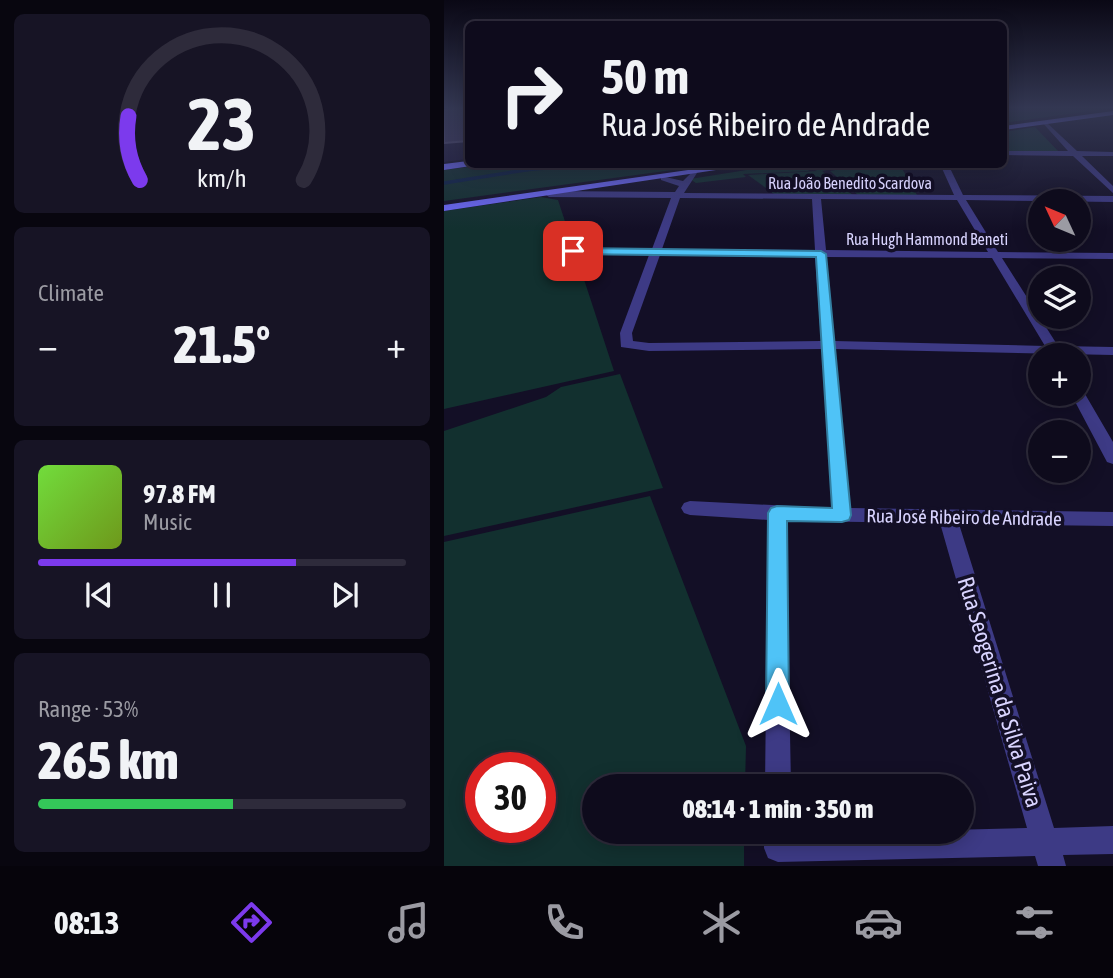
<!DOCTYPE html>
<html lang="en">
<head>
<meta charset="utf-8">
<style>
  :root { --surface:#0e0b1c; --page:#171425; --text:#f1f3f6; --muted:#9b9ba3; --line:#2e2b3b; --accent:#7c3aed }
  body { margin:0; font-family:"Asap Condensed",sans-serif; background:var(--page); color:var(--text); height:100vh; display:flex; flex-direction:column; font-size:26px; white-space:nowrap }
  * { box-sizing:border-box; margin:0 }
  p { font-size:23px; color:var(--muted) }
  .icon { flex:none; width:38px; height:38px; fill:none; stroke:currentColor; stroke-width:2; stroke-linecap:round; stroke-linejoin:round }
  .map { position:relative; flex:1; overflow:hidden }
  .side { display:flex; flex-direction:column; gap:14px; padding:14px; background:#08060f; width:444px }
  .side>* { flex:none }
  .top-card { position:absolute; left:21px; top:21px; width:542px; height:147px; border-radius:10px; box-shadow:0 4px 18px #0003,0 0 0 2px var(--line); background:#0e0b1c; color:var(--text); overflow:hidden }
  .needle { width:46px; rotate:314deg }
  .fabs { position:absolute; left:584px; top:189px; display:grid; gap:14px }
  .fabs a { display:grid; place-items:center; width:63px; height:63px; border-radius:50%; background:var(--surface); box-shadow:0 4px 18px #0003,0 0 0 2px var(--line); font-size:35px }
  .speed { position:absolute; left:21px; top:752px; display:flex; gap:14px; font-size:35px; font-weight:700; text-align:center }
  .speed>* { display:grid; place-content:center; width:91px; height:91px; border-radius:50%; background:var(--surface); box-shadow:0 4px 18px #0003,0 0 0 2px var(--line); line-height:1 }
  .speed .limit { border:10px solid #d22; background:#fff; color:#111 }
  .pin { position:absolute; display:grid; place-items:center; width:60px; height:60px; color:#fff; margin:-30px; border-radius:14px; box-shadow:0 4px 10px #0006 }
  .me { position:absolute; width:77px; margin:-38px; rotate:0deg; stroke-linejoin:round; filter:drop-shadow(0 0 5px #0008) }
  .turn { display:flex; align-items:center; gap:24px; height:147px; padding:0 21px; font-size:32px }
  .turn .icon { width:91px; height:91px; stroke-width:2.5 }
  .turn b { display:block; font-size:49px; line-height:60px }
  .big { font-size:52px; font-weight:800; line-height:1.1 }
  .side .card { flex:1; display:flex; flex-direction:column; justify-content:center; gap:10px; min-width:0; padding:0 24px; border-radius:10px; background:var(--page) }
  .side .dial { align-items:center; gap:0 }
  .dial svg { height:182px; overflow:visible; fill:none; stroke:var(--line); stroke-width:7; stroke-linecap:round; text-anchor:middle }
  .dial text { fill:var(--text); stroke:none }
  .song { display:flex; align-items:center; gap:21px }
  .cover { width:84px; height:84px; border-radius:10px; background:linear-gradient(135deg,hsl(100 70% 55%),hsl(80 70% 35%)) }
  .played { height:7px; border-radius:4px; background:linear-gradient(90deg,var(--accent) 70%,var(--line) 70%) }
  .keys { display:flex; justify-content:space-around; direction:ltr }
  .heat { display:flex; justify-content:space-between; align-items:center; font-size:38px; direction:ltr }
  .charge { height:10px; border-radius:5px; background:linear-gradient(90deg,#34c759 53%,var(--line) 0) }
  .trip { position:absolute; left:138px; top:774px; width:392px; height:70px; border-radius:35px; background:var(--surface); box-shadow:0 4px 18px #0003,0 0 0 2px var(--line); font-weight:800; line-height:70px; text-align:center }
  .menu { display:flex; height:112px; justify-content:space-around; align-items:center; background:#06040b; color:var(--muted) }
  .menu .icon { width:49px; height:49px }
  .menu .active { color:var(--accent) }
  .menu b { font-size:32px; color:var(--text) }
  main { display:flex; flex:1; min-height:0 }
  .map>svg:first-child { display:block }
</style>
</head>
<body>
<main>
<section class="side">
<div class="card dial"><svg viewBox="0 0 100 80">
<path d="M14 69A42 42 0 1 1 86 69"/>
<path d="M14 69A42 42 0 0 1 9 41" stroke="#7c3aed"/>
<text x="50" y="56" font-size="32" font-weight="700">23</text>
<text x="50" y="72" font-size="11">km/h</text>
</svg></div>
<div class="card"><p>Climate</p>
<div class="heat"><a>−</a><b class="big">21.5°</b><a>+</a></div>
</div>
<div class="card">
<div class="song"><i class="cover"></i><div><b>97.8 FM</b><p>Music</p></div></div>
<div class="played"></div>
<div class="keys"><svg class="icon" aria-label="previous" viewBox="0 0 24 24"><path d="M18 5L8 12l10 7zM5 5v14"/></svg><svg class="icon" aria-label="pause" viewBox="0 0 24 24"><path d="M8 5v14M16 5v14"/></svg><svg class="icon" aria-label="next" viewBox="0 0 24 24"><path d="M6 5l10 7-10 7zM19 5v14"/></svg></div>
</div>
<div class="card"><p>Range · 53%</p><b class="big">265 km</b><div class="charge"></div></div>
</section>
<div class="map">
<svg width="669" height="866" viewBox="0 0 669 866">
  <rect width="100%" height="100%" fill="#130f26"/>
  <!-- green -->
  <path fill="#12302f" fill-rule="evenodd" d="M560 108H668L560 123Z
    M591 127 615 152 560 151V137L564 136 560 132Z
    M48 164H266V165L0 201V170Z
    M335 165H352L366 171 299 174 302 177 252 183 246 179Z
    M359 165H409L378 171 409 195 333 196 304 175 373 171Z
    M420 165H456L473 195H414L386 171Z
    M97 197 114 200 170 371 0 409V211Z
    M176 374 219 488 0 536V431L102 397 117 387Z
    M206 496 302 746 301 786H150V831H300V866H0V542ZM37 768H96V828H37Z"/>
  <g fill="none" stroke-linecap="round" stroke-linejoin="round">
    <!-- stream-far1 -->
    <path stroke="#0c2248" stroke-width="2.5" d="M560 111 580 108
      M73 171 153 164"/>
    <!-- stream -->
    <path stroke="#0c2248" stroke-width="3.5" d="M0 183 88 169"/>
    <!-- street -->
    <path fill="#3d3a85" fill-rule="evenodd" d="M3 108H10L0 118V112Z
      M597 121H601L633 151 669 152V156H638L669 186V193L629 156 560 155V151H624Z
      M496 164H504L519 195 669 196V202L522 200 554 252 669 253V259L558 258 614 346 669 347V355L391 349 406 508 669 512V526L515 524 610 828 669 826V854L619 855 622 866H594L591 856 334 862 324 858 320 848V831H348V834L583 828 496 523 342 521 347 786H321L324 520 246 515 240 513 237 508 240 503 246 501 388 508 378 349 205 351 177 347 176 333 205 255 129 254 124 251 129 248 208 249 227 198 105 197 101 194 105 191 231 192 235 186 217 180V176L239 181 249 171 253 173 240 193 510 195ZM236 198 368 199 371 250 218 249ZM377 199 513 200 544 252 382 250ZM216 255 371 256 377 341 205 343 189 341 188 333ZM382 257 548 258 601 346 390 341Z
      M635 390 641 394 669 442V464L663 462 627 394H635Z"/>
    <!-- secondary -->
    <path fill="#6f6bff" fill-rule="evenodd" d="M669 111V115L560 130V126Z
      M24 161 27 166 0 170V164Z
      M286 164H312L0 211V205Z"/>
  </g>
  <!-- shaded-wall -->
  <path fill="#1d163a" d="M24 141V159L0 162V143Z"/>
  <!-- building -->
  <path fill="#433a66" stroke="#5a527e" stroke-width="2" d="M24 108V141L0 143V110Z"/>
  <!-- sky -->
  <linearGradient id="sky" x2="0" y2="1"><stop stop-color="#0a0815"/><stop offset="0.47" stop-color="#333752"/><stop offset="1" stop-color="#333752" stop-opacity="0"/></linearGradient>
  <rect width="669" height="229" fill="url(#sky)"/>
  <!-- route -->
  <path fill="#4fc3f7" stroke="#337fa1" stroke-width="2" d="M129 248 377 251 382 254 407 515 405 520 398 522 343 521 345 704 342 712 334 716 325 712 322 704 324 513 327 508 333 506 388 508 372 257 125 254 124 251Z"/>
  <g text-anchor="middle" stroke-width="7" stroke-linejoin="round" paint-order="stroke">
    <!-- far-street labels -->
    <g font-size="16" fill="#d9d4ff" stroke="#130f26">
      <text x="406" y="189">Rua João Benedito Scardova</text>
      <text x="483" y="245">Rua Hugh Hammond Beneti</text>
    </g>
    <!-- street labels -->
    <g font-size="19" fill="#d9d4ff" stroke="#130f26">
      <text transform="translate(520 517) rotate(1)" y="7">Rua José Ribeiro de Andrade</text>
    </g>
    <!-- near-street labels -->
    <g font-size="23" fill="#d9d4ff" stroke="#130f26">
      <text transform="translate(556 692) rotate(73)" y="8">Rua Seogerina da Silva Paiva</text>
    </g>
  </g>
</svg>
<div class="fabs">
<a><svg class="needle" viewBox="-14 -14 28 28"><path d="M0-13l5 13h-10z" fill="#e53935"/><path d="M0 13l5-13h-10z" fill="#9b9ba3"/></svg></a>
<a><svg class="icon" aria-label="layers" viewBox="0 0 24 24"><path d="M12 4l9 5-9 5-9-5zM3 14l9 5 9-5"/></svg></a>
<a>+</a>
<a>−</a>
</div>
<div class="speed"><div class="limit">30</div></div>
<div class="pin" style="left:129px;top:251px;background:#d93025"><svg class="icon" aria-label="arrive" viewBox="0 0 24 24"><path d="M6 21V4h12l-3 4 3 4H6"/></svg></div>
<svg class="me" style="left:334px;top:704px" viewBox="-20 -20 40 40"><path d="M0-17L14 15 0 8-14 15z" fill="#4fc3f7" stroke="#fff" stroke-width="4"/></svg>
<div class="trip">08:14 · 1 min · 350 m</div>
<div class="top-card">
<div class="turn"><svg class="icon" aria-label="right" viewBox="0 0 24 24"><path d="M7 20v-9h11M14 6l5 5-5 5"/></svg><div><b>50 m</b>Rua José Ribeiro de Andrade</div></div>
</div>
</div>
</main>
<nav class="menu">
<b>08:13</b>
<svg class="icon active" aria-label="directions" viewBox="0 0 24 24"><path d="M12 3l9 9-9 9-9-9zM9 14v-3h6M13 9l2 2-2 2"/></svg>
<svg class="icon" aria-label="music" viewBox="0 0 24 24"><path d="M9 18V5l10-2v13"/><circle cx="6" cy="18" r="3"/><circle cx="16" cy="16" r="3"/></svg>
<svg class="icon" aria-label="phone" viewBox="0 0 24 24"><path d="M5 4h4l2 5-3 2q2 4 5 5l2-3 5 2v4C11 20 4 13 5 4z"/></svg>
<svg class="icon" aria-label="climate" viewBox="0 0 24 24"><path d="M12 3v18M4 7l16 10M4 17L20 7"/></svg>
<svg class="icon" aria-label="car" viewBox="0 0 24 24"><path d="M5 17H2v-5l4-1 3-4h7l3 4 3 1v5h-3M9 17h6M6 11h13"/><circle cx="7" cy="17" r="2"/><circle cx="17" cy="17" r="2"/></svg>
<svg class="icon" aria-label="filters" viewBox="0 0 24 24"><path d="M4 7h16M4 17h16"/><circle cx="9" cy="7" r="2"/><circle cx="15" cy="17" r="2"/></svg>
</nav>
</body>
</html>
